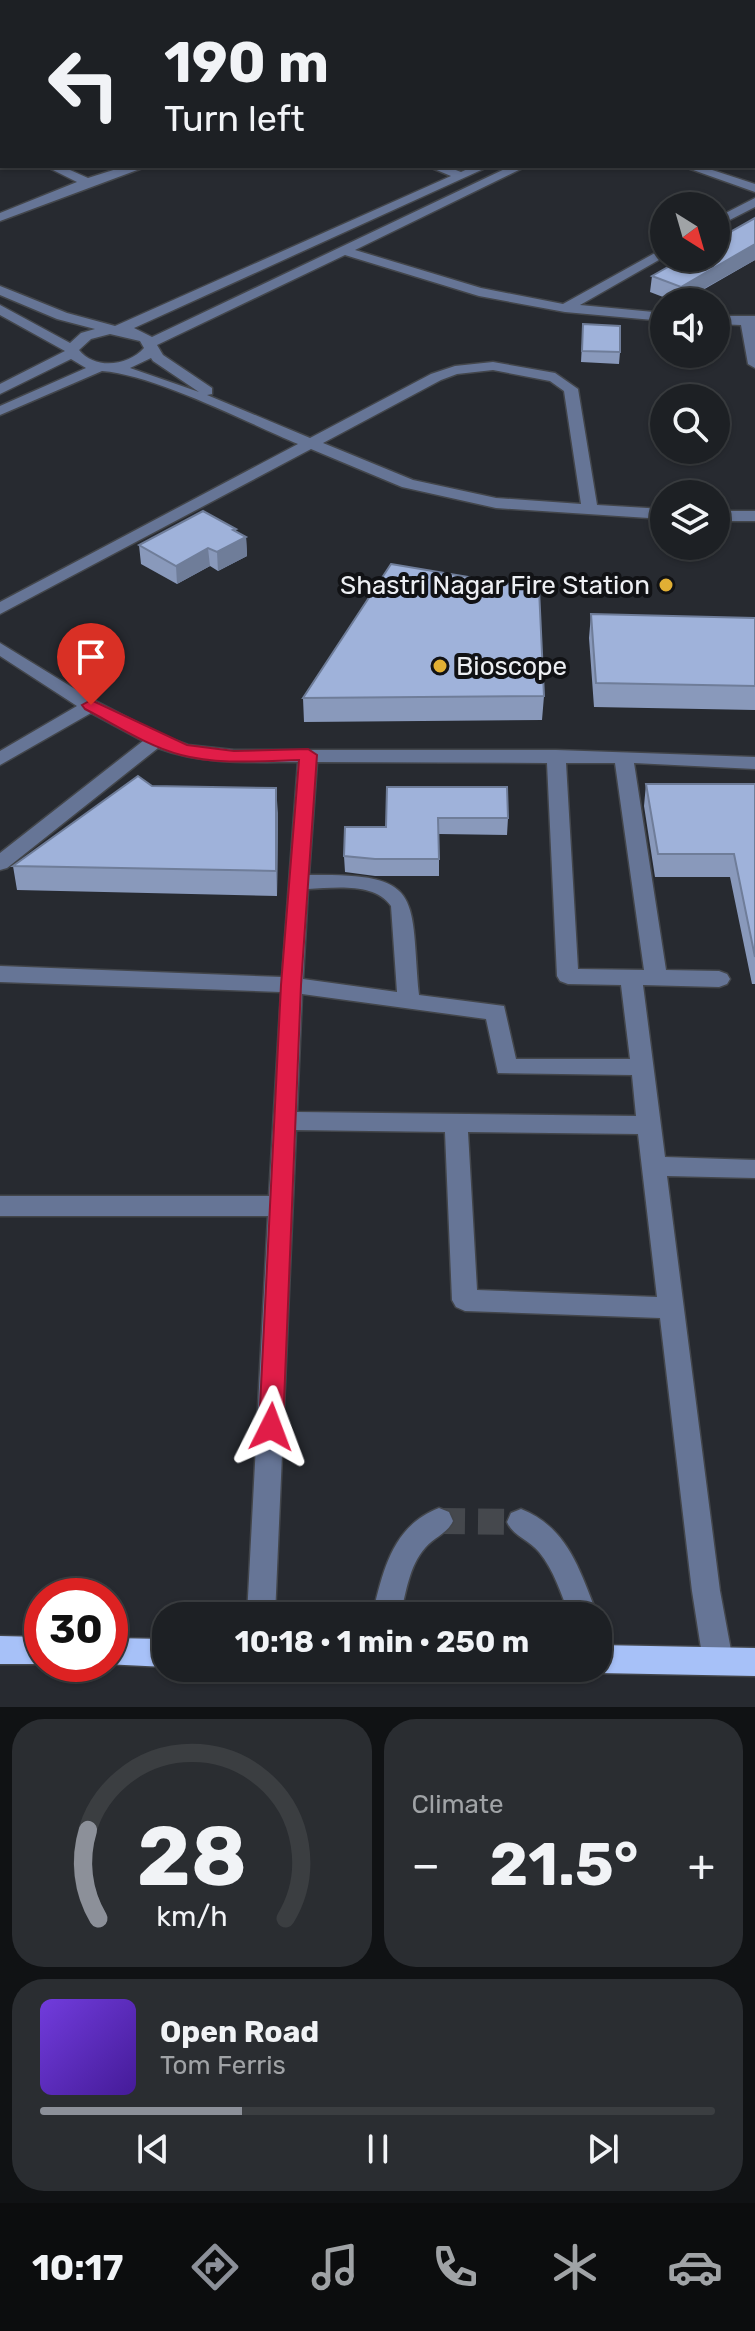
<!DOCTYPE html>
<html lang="en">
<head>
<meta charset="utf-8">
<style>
  :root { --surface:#1d2024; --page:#2a2d31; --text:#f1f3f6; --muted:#a0a3a6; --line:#3b3e41; --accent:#8c9099 }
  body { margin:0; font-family:Rubik,sans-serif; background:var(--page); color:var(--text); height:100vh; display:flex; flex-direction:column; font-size:30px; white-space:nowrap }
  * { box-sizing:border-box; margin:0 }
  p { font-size:26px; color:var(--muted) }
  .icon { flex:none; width:44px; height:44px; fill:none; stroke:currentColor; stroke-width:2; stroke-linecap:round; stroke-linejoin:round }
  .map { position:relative; height:1707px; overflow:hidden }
  .sheet { display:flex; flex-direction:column; gap:12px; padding:12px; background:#101214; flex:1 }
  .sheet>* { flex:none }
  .hud { position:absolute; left:0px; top:0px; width:756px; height:168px; box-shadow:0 2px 6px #0004,0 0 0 2px var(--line); background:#1d2024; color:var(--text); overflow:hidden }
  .needle { width:52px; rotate:143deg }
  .controls { position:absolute; left:650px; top:192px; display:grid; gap:16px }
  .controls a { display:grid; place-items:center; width:80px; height:80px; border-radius:50%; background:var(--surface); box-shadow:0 2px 6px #0004,0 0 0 2px var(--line); font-size:40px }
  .speed { position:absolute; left:24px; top:1578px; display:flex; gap:16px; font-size:40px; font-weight:700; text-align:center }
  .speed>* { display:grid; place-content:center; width:104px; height:104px; border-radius:50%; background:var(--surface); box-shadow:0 2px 6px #0004,0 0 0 2px var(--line); line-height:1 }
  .speed .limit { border:12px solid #d22; background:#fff; color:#111 }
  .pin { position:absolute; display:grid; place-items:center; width:68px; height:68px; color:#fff; margin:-82px -34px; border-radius:50% 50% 50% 0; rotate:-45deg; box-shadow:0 0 8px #0007 }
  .pin .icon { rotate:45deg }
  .me { position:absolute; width:88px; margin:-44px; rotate:3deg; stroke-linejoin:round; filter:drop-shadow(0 0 6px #0008) }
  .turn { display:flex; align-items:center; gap:28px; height:168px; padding:0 32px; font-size:36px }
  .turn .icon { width:104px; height:104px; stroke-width:2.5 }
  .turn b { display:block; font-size:56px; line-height:68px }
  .big { font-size:60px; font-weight:700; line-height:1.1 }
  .sheet .card { flex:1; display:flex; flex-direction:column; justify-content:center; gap:12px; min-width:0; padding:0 28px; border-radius:32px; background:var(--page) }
  .sheet .dial { align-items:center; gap:0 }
  .dial svg { height:208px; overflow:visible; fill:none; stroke:var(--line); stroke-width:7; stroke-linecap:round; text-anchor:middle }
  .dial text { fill:var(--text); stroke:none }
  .song { display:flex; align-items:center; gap:24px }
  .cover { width:96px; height:96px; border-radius:12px; background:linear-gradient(135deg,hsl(260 70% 55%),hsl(260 70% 35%)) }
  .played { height:8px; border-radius:4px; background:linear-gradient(90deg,var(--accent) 30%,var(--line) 30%) }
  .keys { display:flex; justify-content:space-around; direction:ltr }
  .heat { display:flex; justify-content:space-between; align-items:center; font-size:44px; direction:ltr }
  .sheet .tiles { flex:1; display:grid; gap:12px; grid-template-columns:1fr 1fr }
  .card:last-child { grid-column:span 2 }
  .trip { position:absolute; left:152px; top:1602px; width:460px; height:80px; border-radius:32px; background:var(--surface); box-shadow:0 2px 6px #0004,0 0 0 2px var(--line); font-weight:700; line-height:80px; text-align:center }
  .tab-bar { display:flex; height:128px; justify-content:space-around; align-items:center; background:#0c0d0e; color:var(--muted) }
  .tab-bar .icon { width:56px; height:56px }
  .tab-bar .on { color:var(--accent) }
  .tab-bar b { font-size:36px; color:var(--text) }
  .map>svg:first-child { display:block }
</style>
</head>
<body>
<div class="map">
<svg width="755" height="1707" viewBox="0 0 755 1707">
  <rect width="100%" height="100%" fill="#272a30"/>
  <!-- built -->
  <path fill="#2c313d" d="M259 0H579L253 2Z"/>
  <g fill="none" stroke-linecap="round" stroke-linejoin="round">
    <!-- minor-tunnel -->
    <path stroke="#45484d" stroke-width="26" stroke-dasharray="26 13" stroke-linecap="butt" d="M439 1521 521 1522"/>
    <!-- minor casing -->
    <g stroke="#43464b" stroke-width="3">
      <path id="minor" d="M5 0H20L4 2Z
        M154 0H169L170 2H155Z
        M393 0H409L410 2H394Z
        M585 0H599L584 2Z
        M714 0H730L731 2H715Z
        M754 7H755V13H754Z
        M755 36V43H754V36Z
        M0 138 2 139V147L0 146Z
        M45 166H61L88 178 126 166H148L0 221V213L77 182Z
        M427 166H445L461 172 474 166H490L134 328 152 337 511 166H527L355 250 481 288 563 304 664 248V257L580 305 664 313V321L565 312 479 296 345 255 157 345 163 355 212 388V394L207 395 310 438 431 374 455 366 493 362 555 373 578 389 597 505 664 509V519L496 508 402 487 311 449 0 614V602L298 444C246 422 155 375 102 371L0 415V406L86 368 71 359 0 394V384L65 351 0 315V305L70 343 81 333 95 329 57 319 0 295V286L67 313 115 326 451 176ZM110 334 140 341 144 348C128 366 95 370 79 350L91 339ZM151 358 153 361 199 392 130 368ZM493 370 550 381 564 391 581 504 496 498 413 480 323 443 441 380 457 374Z
        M682 166H700L755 184V192Z
        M755 198V207L716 227V218Z
        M716 316H755V368L748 364 741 325 716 324Z
        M716 511H755V521H716Z
        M0 643 88 697 163 736 188 745 234 750H556L755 757V769L634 763 666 970 719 971 727 974 730 979 727 984 719 987 643 985 665 1157 755 1160V1178L667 1176 720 1591 733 1661 728 1671 718 1675 708 1671 703 1661 692 1591 660 1318 465 1311 456 1307 452 1300 445 1132 296 1130 275 1616H247L268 1216H0V1196H269L281 992 0 982V966L282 977 298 762C251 762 203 765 158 748L7 868 0 870V853L143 741 91 713 0 765V751L77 706 0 656ZM317 762 547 763 557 976 560 981 568 984 621 985 630 1059H516L504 1006 419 995C410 895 425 873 309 875ZM566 763H615L644 970 578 969ZM308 889C334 888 374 882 391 906L397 992 303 979ZM302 994 486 1019 498 1073 632 1075 636 1116 297 1112ZM468 1132 638 1134 657 1297 477 1290Z
        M439 1508 449 1512 453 1521C447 1534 434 1537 425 1548 409 1566 406 1593 400 1616H372C383 1571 392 1526 439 1508Z
        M521 1509C569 1528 580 1572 598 1616V1617L570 1616C561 1594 554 1570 539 1552 529 1540 513 1536 507 1522L511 1513Z"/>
    </g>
    <!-- major casing -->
    <g stroke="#43464b" stroke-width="3">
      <path id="major" d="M0 1636 42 1637V1664H45H0Z
        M110 1638 166 1639V1667L104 1664H110Z
        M598 1645 755 1648V1676L598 1673 587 1668H598Z"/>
    </g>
    <!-- minor -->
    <use href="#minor" fill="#667596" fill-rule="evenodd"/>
    <!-- major -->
    <use href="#major" fill="#a7c1f8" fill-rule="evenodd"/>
  </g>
  <!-- wall -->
  <path fill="#8999bb" d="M192 0H221L215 2H198Z
    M755 218V260L682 302H676L650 292 652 276Z
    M583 324 620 352 619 364 581 362Z
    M236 532 246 537 247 556 218 571 210 566 177 584 141 564 139 545Z
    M591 614 755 618V710L594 707 589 638Z
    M544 696 542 720 304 722 303 698Z
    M646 784H755V984H752L730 877H655L644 806Z
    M152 786 278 813 277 896 17 890 13 866Z
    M387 787 508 818 507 835 439 834V876H375L345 872 344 856 386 827Z"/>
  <!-- shaded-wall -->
  <path fill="#6f7d99" d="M206 0H221L215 2H206Z
    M755 244V260L680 302 681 287Z
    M236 529 237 542 246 537 247 556 218 571 217 552 233 530Z
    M208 548 210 566 177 584 176 566Z
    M276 788 278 813 277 896 276 871Z"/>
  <!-- building -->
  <path fill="#9fb2da" stroke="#6f7d99" stroke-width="2" d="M755 91V132L754 133V92Z
    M755 218V244L681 287 652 276 684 258H716V240Z
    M583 324 620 326V352L582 351Z
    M203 511 236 529 233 530 246 537 217 552 208 548 176 566 139 545Z
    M391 564 539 589 544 696 303 698Z
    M591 614 755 618V686L596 683Z
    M138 776 152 786 276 788V871L13 866Z
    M646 784H755V957L734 854H658Z
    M387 787H507L508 818H438L439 859H375L344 856 345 827H386Z"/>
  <!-- route -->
  <path fill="#e11d48" stroke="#92132f" stroke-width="2" d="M91 700 187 745 234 751 308 749 317 755 301 985 283 1427 280 1434 271 1438 262 1434 259 1427 281 985 299 760C261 761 218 765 181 755 147 746 116 725 85 709L82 705Z"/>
  <!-- markers -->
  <g fill="#e1af34" stroke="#111215" stroke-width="3">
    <circle cx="666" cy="585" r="8"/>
    <circle cx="440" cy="666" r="8"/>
  </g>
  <g text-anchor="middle" stroke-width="8" stroke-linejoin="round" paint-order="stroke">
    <!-- poi labels -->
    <g font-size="26" fill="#edeff3" stroke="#111215" text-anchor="end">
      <text x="650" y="594">Shastri Nagar Fire Station</text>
      <text x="456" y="675" text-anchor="start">Bioscope</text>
    </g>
  </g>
</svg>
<div class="controls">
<a><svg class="needle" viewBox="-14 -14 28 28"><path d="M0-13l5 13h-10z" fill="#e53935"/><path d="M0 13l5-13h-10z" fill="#a0a3a6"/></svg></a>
<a><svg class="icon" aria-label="sound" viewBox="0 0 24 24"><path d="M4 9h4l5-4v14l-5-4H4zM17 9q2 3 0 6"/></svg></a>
<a><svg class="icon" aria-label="search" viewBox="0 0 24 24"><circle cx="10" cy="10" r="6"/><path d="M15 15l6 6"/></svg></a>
<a><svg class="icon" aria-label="layers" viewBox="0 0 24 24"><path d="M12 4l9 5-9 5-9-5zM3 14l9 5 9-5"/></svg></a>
</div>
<div class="speed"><div class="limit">30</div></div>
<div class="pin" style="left:91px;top:705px;background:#d93025"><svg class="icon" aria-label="arrive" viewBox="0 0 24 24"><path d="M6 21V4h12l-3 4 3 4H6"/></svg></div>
<svg class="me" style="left:271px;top:1427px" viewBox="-20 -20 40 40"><path d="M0-17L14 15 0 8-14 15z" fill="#e11d48" stroke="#fff" stroke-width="4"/></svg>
<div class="trip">10:18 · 1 min · 250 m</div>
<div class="hud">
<div class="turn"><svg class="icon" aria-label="left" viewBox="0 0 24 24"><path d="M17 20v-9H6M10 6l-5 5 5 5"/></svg><div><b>190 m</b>Turn left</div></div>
</div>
</div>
<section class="sheet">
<div class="tiles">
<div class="card dial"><svg viewBox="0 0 100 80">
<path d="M14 69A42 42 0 1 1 86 69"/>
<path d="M14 69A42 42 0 0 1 10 35" stroke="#8c9099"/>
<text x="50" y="56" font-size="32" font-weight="700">28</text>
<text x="50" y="72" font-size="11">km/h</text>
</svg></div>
<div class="card"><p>Climate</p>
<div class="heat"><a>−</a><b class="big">21.5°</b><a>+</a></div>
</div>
<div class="card">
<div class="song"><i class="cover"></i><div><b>Open Road</b><p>Tom Ferris</p></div></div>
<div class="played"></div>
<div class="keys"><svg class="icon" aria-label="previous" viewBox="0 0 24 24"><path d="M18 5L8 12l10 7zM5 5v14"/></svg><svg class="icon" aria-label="pause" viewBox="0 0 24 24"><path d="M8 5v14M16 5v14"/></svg><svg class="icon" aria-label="next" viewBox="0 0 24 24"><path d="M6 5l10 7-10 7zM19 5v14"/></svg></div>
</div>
</div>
</section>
<nav class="tab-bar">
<b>10:17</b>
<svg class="icon on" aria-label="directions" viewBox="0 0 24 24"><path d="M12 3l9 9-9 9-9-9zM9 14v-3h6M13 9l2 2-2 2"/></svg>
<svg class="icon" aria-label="music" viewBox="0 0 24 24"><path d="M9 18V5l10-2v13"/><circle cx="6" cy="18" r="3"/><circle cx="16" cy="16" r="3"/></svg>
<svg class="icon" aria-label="phone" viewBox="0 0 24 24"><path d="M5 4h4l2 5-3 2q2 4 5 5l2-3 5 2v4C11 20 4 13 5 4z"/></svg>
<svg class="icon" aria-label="climate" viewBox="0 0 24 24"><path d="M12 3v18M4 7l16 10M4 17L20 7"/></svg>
<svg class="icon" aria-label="car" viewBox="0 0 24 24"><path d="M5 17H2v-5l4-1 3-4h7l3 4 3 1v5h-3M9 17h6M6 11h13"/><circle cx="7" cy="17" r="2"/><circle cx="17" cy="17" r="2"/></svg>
</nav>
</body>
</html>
